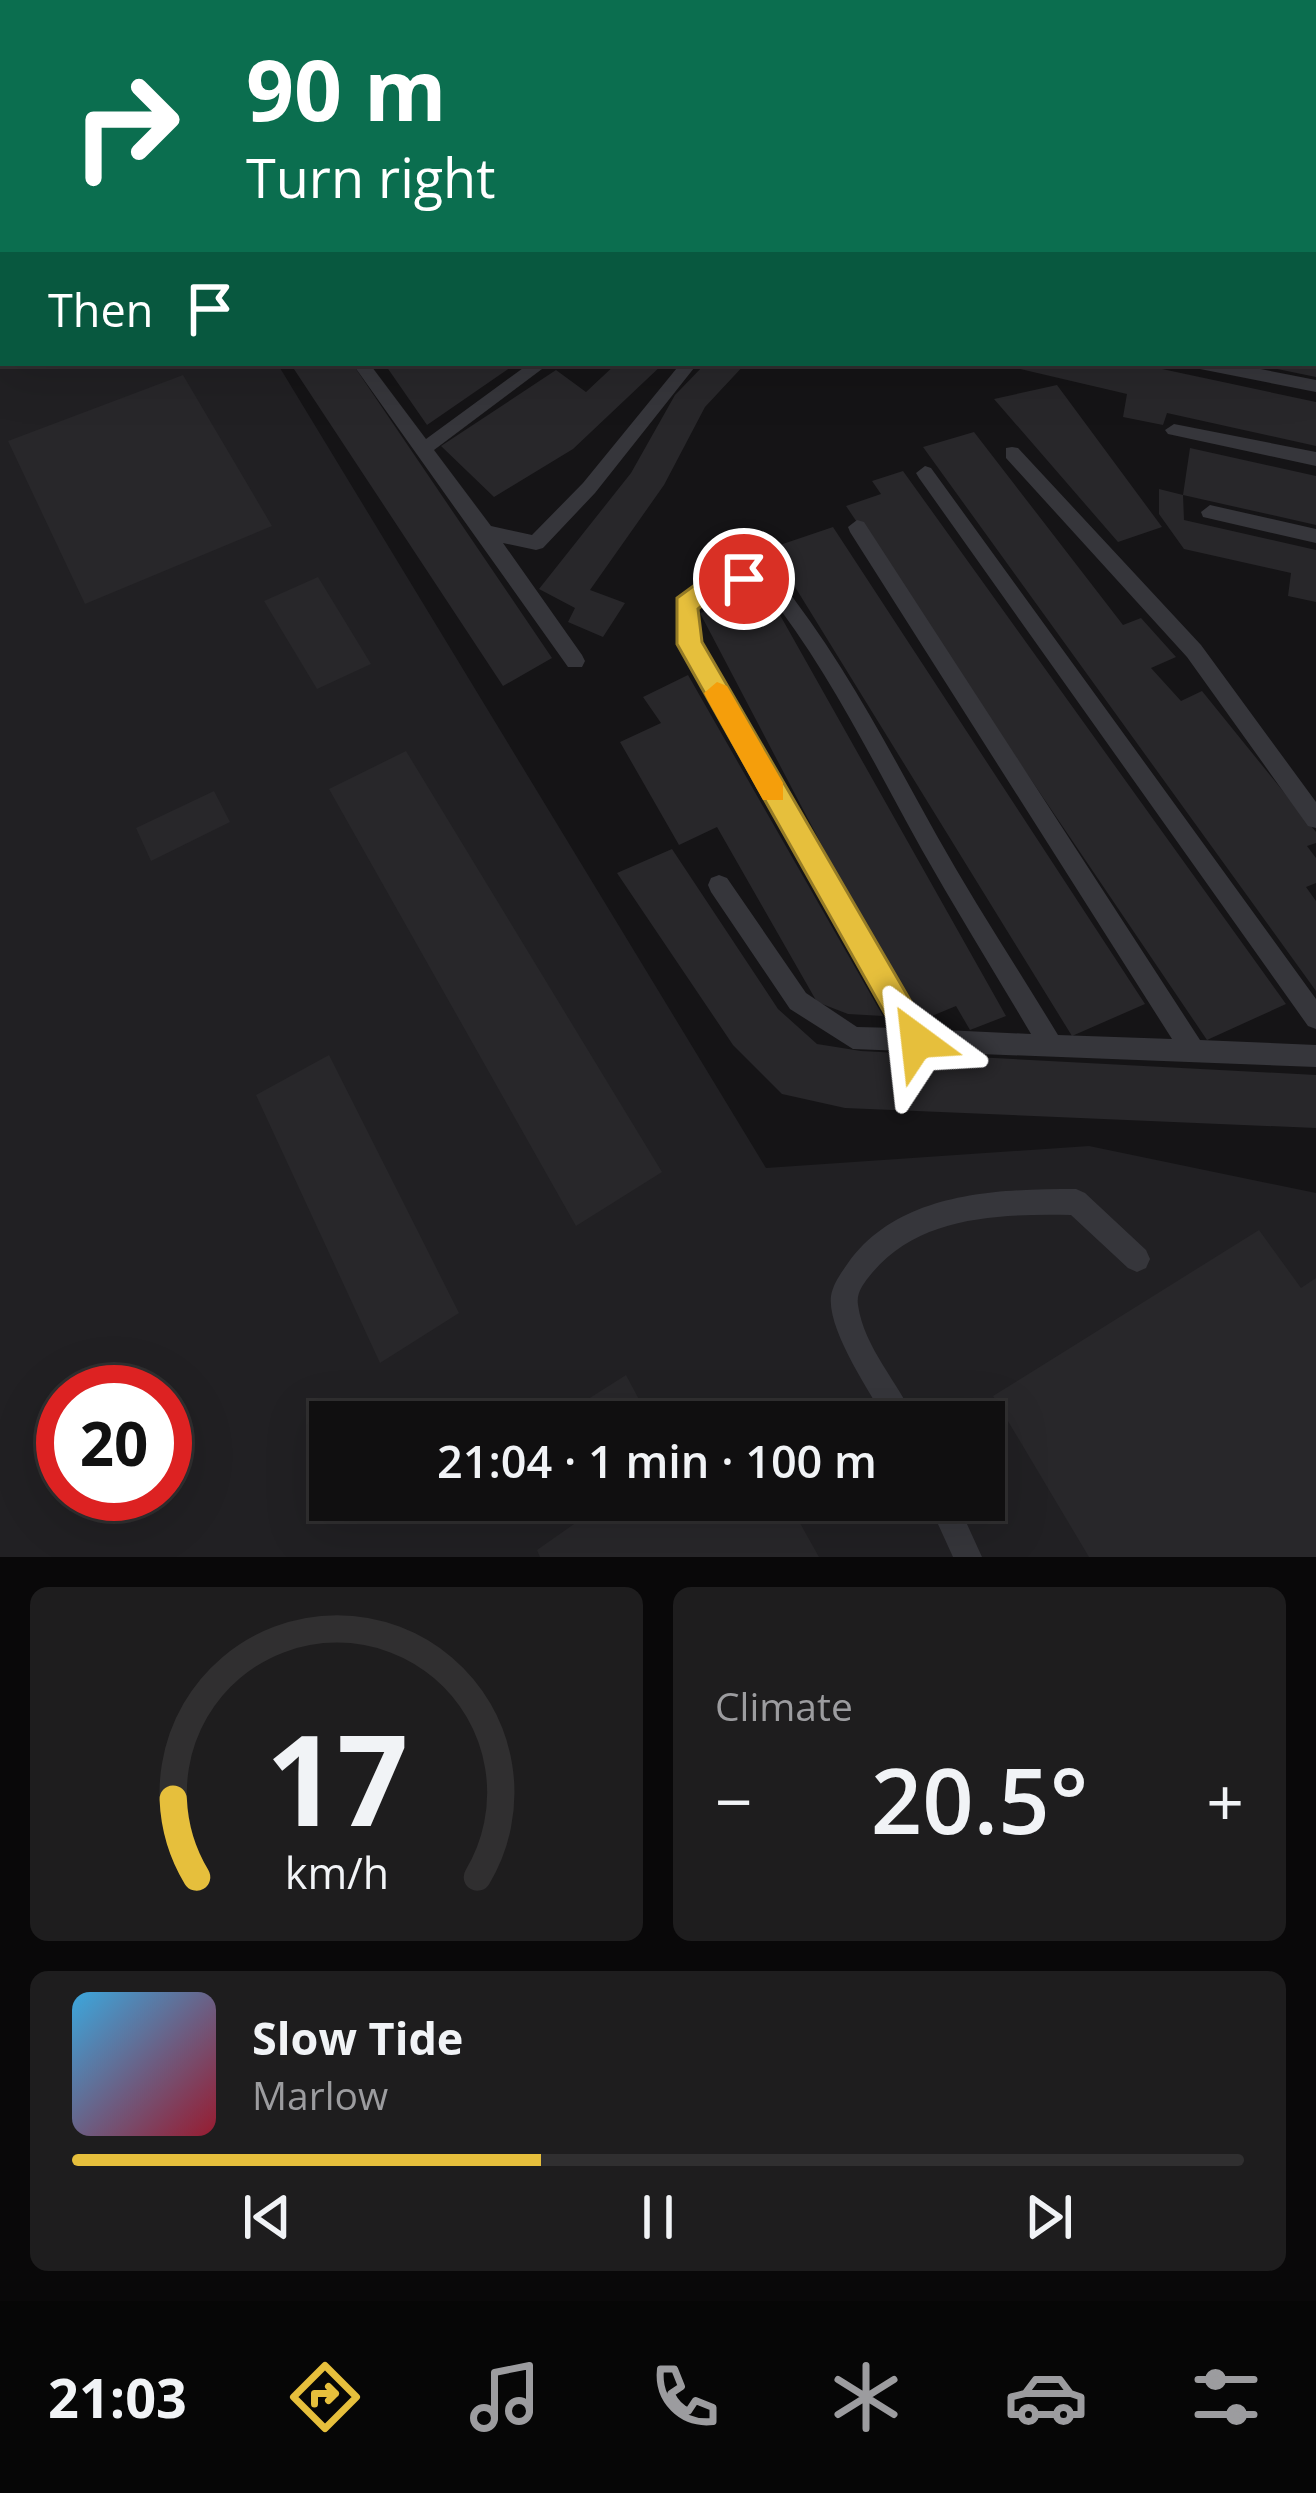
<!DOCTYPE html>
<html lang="en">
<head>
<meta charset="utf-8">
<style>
  :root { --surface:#100f10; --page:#1e1d1e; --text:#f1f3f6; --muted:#9c9c9f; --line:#302f30; --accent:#e6bf3c }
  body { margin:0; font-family:"Open Sans",sans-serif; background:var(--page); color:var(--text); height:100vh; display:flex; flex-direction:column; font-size:45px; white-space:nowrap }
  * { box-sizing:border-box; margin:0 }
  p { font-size:39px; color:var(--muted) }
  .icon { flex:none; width:66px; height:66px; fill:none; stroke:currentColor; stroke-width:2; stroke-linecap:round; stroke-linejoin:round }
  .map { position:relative; height:1557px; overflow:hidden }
  .side { display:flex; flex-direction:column; gap:30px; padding:30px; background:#090809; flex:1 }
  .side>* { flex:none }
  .guide { position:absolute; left:0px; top:0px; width:1317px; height:366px; box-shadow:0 12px 48px #0002,0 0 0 3px var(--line); background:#0b6e4f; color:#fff; overflow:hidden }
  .speed { position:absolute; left:36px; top:1365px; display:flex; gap:24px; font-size:60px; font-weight:700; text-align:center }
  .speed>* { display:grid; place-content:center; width:156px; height:156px; border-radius:50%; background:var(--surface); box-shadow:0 12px 48px #0002,0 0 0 3px var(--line); line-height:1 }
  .speed .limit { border:18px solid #d22; background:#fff; color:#111 }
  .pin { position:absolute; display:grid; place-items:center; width:102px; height:102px; color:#fff; margin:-51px; border:6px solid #fff; border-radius:50%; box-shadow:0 3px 12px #0007 }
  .me { position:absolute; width:132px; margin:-66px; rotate:330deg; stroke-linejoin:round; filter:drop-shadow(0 0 9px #0008) }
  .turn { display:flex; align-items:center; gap:42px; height:252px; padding:0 48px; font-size:54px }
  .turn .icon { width:156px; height:156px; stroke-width:2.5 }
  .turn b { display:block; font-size:84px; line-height:102px }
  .then { display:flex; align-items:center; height:114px; padding:0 48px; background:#0003; gap:24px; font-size:45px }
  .big { font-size:90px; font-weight:600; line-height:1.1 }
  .side .tile { flex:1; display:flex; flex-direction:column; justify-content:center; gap:18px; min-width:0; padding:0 42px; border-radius:18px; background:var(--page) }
  .side .dial { align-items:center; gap:0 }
  .dial svg { height:312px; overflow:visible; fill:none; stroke:var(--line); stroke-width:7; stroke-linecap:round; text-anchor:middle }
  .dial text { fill:var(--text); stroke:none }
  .song { display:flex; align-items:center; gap:36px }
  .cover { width:144px; height:144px; border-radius:18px; background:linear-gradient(135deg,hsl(200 70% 55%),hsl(350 70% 35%)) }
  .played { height:12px; border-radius:6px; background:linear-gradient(90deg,var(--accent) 40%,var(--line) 40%) }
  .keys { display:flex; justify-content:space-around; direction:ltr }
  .heat { display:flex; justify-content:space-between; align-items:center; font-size:66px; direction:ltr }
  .side .tiles { flex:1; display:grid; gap:30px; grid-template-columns:1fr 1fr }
  .tile:last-child { grid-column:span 2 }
  .trip { position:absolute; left:309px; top:1401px; width:696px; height:120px; border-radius:0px; background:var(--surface); box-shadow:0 12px 48px #0002,0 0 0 3px var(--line); font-weight:600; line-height:120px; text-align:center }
  .dock { display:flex; height:192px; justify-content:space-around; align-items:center; background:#060606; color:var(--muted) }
  .dock .icon { width:84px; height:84px }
  .dock .on { color:var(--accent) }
  .dock b { font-size:54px; color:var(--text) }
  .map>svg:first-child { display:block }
</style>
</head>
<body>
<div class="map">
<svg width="1316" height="1557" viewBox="0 0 1316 1557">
  <rect width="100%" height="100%" fill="#151416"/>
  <!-- built -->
  <path fill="#212023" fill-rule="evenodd" d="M0 361 277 363 766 1168 1089 1146 1316 1193V1557H0ZM63 1392H165V1494H63ZM330 1422H984V1500H330Z"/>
  <!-- building -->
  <path fill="#28272a" d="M290 363H352L552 658 503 686Z
    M384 363H517L427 425Z
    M617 363H664L573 449 494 497 441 446 556 370 586 392Z
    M706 363H746L705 407 664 485 590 590 625 603 603 637 568 622 575 608 539 589 631 473 675 395Z
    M995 363H1134L1316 402V446L1167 413 1163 425 1123 417 1127 394Z
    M1258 363H1316V377L1258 365Z
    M183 375 272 526 85 604 8 441Z
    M1057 385 1162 527 1118 542 994 399Z
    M974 432 1123 625 1141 618 1176 657 1151 668 1181 701 1202 691 1316 832V843L1307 846 1316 858V883L1306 887 1316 901V991L923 447Z
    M1190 448 1316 476V525L1183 495Z
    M903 471 1286 1004 1207 1040 846 506 881 494 872 481Z
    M1159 489 1183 495 1184 520 1316 550V602L1288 596 1291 573 1184 549 1159 514Z
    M833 527 1145 1004 1072 1036 771 548Z
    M318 577 371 664 317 689 264 601Z
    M767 592 1006 1016 970 1030 956 1006 915 1023 700 613Z
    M688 675 883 1016 848 1014 817 1002 717 827 679 845 620 742 661 723 643 697Z
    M406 751 662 1172 576 1226 329 789Z
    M214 791 230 822 151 861 136 828Z
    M672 849 778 1009 817 1044 861 1051 1316 1075V1128L845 1108 782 1094 733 1045 617 873Z
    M329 1055 459 1313 380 1363 256 1095Z
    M1259 1230 1301 1288 1316 1278V1557H1089L993 1396Z
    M626 1375 651 1422H552Z
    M576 1500H787L819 1557H540L537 1550 584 1517Z"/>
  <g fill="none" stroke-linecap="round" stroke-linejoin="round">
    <!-- service -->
    <path fill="#36363b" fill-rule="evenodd" d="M68 0H84L66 3Z
      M366 0H382L384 3H368Z
      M451 0H465L467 3H453Z
      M696 0H717L720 3H699Z
      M852 0H872L875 3H855Z
      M987 0H1001L1002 3H988Z
      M3 47V56L0 57V48Z
      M0 68 3 69V77L0 76Z
      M0 112H3V122H0Z
      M3 176V187L0 188V177Z
      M1314 206H1316V216H1314Z
      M3 249V261L0 262V250Z
      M1314 260H1316V270H1314Z
      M1314 317 1316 318V330L1314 329Z
      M352 363H369L426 439 530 363H550L434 450 491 526 532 535 583 483 681 363H698L595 493 543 548 536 550 503 543 582 655 585 661 582 667H568Z
      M1192 363H1230L1316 380V392L1200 369Z
      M1174 424 1316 452V466L1168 434 1165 430Z
      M1012 447 1018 448 1201 645 1316 802V828L1308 826 1187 657 1006 458V448Z
      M925 466 931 468 1316 999V1029L1308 1026 919 478 916 473Z
      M1210 505 1316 529V543L1203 517 1201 512Z
      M857 520 864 522 1200 1040 1316 1045V1067L853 1049 790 1009 711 892 708 885 711 878 719 875 727 878 806 993 857 1027 897 1028 679 643 676 605 679 600 718 571 776 576C841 656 887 746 937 836 975 904 1018 969 1058 1035L1172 1039 850 532 848 527ZM722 586 764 588C828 669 872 760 922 850 957 912 995 973 1031 1034L923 1029 699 642 696 608Z
      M1076 1189 1085 1193 1146 1250 1150 1259 1146 1268 1137 1272 1128 1268 1071 1215C1002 1214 920 1215 872 1273 864 1283 856 1292 858 1305 864 1348 899 1383 916 1422H887C870 1392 827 1330 831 1296 833 1284 841 1273 848 1263 899 1192 996 1189 1076 1189Z
      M927 1500H956L982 1557H953Z"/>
  </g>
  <!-- route -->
  <path fill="#e6bf3c" stroke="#967c27" stroke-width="3" d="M718 568 744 570 756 579 744 589 723 588 698 609 702 642 928 1031 932 1041 928 1051 917 1056 906 1051 677 644V598Z"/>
  <!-- slow -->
  <path fill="#f59e0b" d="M717 682 727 686 783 783V800H763L708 701 704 693Z"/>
</svg>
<div class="speed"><div class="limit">20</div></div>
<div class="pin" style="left:744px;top:579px;background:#d93025"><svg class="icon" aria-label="arrive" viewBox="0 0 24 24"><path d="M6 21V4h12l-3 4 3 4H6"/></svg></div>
<svg class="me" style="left:917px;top:1041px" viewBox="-20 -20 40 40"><path d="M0-17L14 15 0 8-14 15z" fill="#e6bf3c" stroke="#fff" stroke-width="4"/></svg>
<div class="trip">21:04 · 1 min · 100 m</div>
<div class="guide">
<div class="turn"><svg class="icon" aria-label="right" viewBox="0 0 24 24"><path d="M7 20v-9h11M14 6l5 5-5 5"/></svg><div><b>90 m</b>Turn right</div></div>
<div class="then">Then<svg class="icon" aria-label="arrive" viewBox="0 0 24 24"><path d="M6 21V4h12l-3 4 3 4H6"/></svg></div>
</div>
</div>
<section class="side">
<div class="tiles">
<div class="tile dial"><svg viewBox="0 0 100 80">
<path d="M14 69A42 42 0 1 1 86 69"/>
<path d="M14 69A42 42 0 0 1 8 49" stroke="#e6bf3c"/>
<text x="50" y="56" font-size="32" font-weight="700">17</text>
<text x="50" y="72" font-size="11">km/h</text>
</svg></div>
<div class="tile"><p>Climate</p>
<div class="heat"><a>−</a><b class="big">20.5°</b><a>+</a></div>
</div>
<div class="tile">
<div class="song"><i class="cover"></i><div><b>Slow Tide</b><p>Marlow</p></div></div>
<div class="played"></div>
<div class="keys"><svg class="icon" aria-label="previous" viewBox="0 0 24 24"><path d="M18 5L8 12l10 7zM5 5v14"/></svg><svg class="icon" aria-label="pause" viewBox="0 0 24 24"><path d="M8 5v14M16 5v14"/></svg><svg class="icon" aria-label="next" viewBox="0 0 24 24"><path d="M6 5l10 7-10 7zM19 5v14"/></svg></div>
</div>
</div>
</section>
<nav class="dock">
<b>21:03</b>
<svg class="icon on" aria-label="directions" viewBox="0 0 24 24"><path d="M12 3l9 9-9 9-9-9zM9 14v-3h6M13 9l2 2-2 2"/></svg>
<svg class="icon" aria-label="music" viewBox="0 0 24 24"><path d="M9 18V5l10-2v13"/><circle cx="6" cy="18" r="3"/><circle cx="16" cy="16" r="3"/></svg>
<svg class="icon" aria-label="phone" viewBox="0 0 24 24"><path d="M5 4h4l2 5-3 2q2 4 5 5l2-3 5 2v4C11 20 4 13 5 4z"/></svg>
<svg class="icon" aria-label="climate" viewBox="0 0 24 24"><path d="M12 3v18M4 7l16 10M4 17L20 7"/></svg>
<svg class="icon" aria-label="car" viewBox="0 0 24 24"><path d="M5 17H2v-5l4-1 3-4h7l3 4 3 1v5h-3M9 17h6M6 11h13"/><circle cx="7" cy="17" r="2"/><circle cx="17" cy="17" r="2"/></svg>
<svg class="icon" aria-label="filters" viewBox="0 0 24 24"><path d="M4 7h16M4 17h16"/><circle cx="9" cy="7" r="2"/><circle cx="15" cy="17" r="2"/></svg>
</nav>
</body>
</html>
